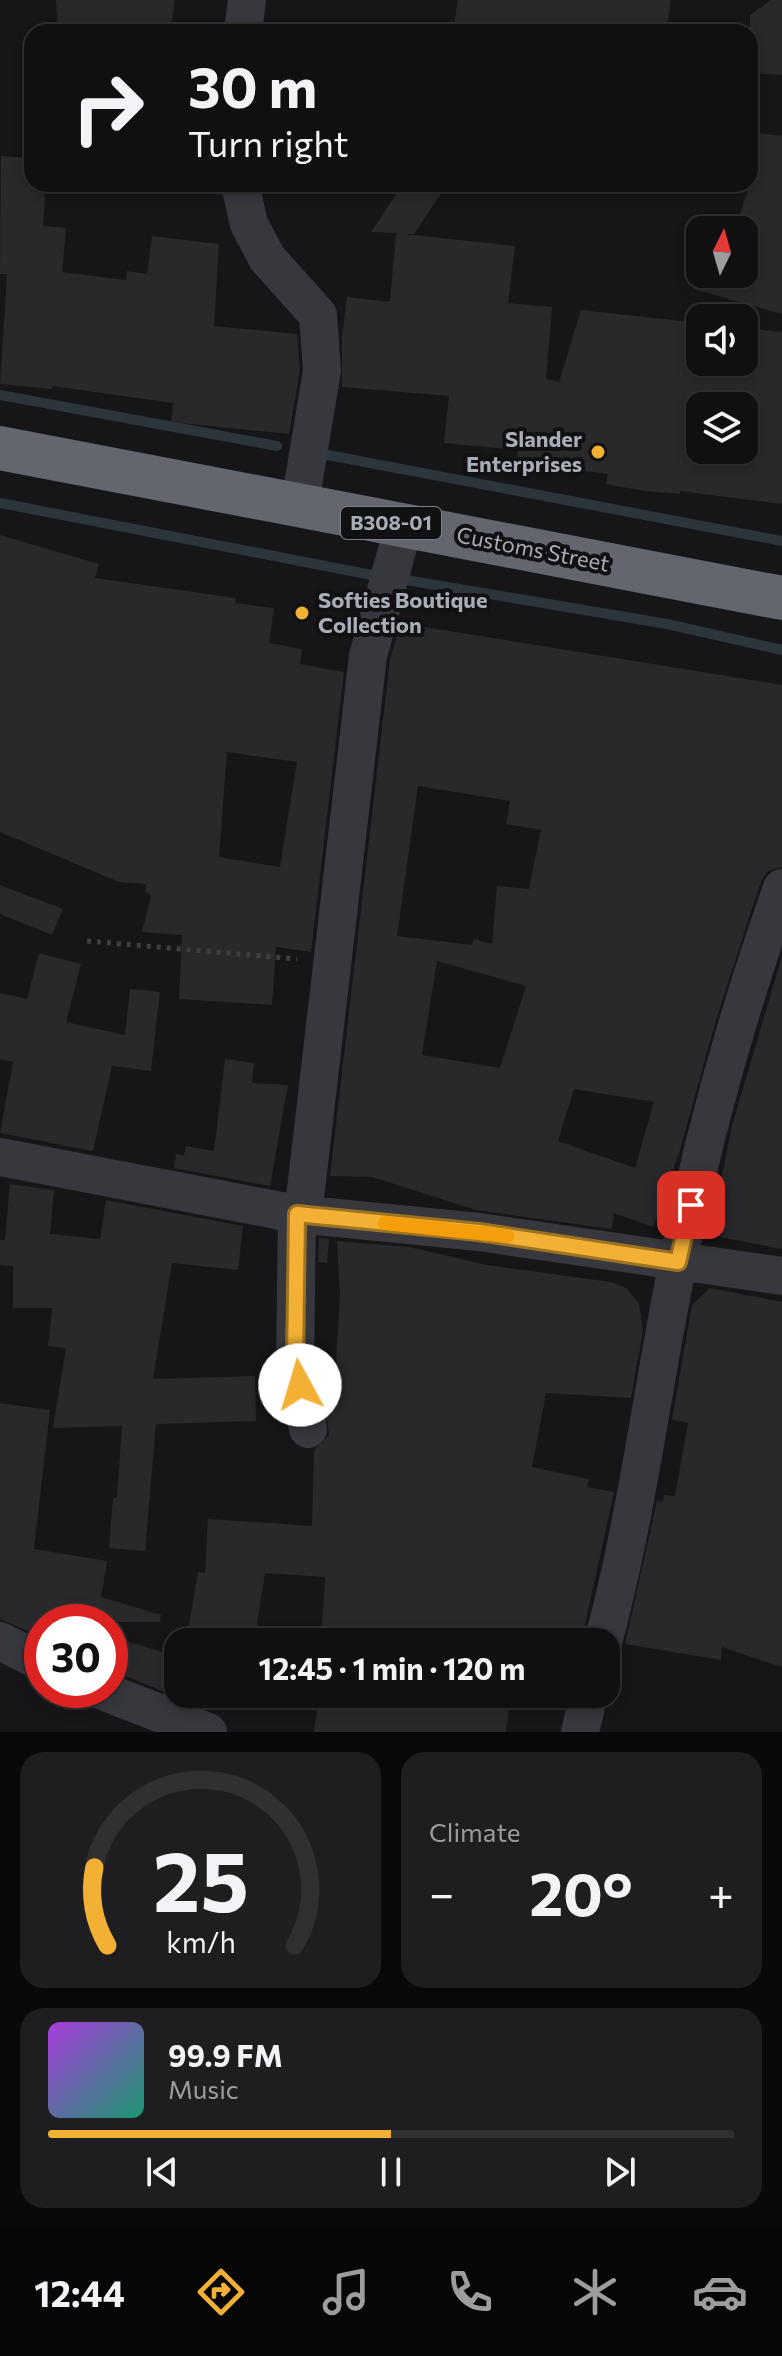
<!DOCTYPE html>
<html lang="en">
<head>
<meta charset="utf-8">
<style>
  :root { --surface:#101012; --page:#1e1e20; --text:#f1f3f6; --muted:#9c9d9f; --line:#303032; --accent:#f2b134 }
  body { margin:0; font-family:Commissioner,sans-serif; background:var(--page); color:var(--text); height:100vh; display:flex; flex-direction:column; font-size:30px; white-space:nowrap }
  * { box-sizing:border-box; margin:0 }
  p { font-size:26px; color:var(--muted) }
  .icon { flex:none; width:44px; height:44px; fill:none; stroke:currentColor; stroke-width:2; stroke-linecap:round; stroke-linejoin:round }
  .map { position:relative; height:1732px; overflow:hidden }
  .panel { display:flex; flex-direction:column; gap:20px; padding:20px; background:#09090a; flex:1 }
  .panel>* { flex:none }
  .top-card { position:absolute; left:24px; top:24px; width:734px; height:168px; border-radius:24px; box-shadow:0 4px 12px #0003,0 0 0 2px var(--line); background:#101012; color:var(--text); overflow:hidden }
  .needle { width:52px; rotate:5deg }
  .controls { position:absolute; left:686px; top:216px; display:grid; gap:16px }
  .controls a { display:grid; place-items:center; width:72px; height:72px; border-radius:16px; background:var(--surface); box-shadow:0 4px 12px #0003,0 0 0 2px var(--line); font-size:40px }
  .speed { position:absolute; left:24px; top:1604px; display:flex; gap:16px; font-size:40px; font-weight:700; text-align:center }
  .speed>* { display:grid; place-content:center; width:104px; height:104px; border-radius:50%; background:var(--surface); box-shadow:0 4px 12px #0003,0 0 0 2px var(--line); line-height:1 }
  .speed .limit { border:12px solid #d22; background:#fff; color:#111 }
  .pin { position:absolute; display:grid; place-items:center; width:68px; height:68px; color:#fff; margin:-34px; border-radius:16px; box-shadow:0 4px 12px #0006 }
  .me { position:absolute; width:88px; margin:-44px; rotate:354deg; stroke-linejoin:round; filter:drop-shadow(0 0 6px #0008) }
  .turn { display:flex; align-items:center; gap:28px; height:168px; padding:0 32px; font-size:36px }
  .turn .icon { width:104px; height:104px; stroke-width:2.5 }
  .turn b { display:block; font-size:56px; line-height:68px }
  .big { font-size:60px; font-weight:700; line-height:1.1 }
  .panel .card { flex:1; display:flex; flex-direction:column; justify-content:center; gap:12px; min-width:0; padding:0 28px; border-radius:24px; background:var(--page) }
  .panel .dial { align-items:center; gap:0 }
  .dial svg { height:208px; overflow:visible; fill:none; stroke:var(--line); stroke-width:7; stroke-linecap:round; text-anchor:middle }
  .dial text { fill:var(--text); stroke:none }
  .song { display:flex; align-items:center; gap:24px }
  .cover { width:96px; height:96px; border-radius:12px; background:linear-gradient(135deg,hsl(280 70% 55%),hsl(160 70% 35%)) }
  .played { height:8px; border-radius:4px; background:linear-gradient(90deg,var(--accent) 50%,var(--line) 50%) }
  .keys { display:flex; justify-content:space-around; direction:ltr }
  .heat { display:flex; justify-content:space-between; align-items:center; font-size:44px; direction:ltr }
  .panel .tiles { flex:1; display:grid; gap:20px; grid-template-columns:1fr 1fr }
  .card:last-child { grid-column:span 2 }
  .trip { position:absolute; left:164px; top:1628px; width:456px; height:80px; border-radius:24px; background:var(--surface); box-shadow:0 4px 12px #0003,0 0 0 2px var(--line); font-weight:700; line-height:80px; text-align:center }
  .menu { display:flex; height:128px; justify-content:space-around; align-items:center; background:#060607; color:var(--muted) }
  .menu .icon { width:56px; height:56px }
  .menu .selected { color:var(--accent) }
  .menu b { font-size:36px; color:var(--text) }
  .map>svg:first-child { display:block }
</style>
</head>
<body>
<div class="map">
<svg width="782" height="1732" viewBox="0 0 782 1732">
  <rect width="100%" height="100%" fill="#161618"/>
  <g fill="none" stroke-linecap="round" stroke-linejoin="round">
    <!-- stream -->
    <path stroke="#2c353c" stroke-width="10" d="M0 395 277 446
      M317 453 782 541
      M0 503 377 576
      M406 580 667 624 782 650"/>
  </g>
  <!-- building -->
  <path fill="#29292c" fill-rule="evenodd" d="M56 0H175L170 32 100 22 99 32H58Z
    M458 0H671L666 32H609L571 23V32H453Z
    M771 0H782V75L750 73V15Z
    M750 132 782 136V314L694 289 696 264H700V274H744V230H740L743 221 738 219 750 184Z
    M1 156 32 158V184H46L43 226 66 228 62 272 126 280 127 271 147 274 152 236 219 244 214 326 297 334 300 370 289 434 171 422 173 403 52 386V389L0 384 7 274H0Z
    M403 184H447L414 234H405L515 246 508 303 552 307 546 379 559 382 581 310 700 323V362H744V328L782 332V504L680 491V494L644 491 606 484 608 474 517 462 518 450 444 443 449 396 342 387V336L347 297 390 302 396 233 371 232ZM700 406H744V450H700Z
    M0 535 99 564 95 578 236 598 235 603 274 608 269 643 302 649 300 664 344 672 311 952 276 947 272 1005 179 999 182 935 142 932 151 895 145 892 146 884 119 882 0 832ZM227 752 297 762 280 867 219 857Z
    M400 623 782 685V867L768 871 761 881 716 1020 680 1150 653 1227 614 1213 612 1229 476 1210 372 1177 330 1176 390 660ZM418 786 510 801 506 824 541 830 529 889 497 886 492 944 474 939 472 945 397 936ZM437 961 526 986 500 1068 422 1055ZM574 1089 654 1102 635 1168 558 1141Z
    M0 885 63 909 52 935 0 914Z
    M39 953 81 964 66 1022 125 1035 130 989 160 992 151 1071 112 1066 93 1151 0 1133 13 1062 0 1059V993L27 999Z
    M782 956V1249L710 1235 732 1126Z
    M225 1059 254 1063 252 1083 288 1085 270 1186 174 1168 176 1154 184 1156 186 1146 214 1151Z
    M10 1184 54 1190 50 1234 100 1239 106 1200 243 1226 238 1270 172 1263 153 1379 255 1376 256 1421 156 1424 145 1551 109 1548 113 1498H117L122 1426 53 1428 66 1348 48 1346 52 1308H13V1266L0 1265V1240H5Z
    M319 1238 329 1239 327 1263 318 1262Z
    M337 1241 409 1247 487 1265 611 1282 626 1288 639 1303 643 1331 631 1398 546 1393 532 1467 589 1479 587 1487 614 1492 581 1642H321L325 1577 265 1573 254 1642H186L198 1572 205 1573 208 1519 312 1526 314 1450 329 1435 324 1396 334 1397 340 1294Z
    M710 1288 782 1302V1667L722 1647 721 1660 625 1644 657 1501 663 1502 664 1495 675 1496 688 1423 672 1420 692 1305Z
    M0 1403 50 1410 34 1549 107 1561 101 1597 161 1615 160 1622H42V1637L0 1619Z
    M110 1636 178 1657V1697L110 1670Z
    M319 1694H511L506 1732H314Z"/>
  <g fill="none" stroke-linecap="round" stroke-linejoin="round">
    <!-- path -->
    <path stroke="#3d3f44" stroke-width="5" stroke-dasharray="4 6" stroke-linecap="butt" d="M87 941 297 959"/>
    <!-- street -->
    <path stroke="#37383d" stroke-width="38" d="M243 32 247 0
      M240 184 249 224 267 258 318 315 322 371 300 503
      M0 1157 297 1214 479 1232 782 1276
      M297 1214 295 1364 308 1429
      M303 1215 368 656 404 525
      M0 1641 42 1662
      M603 1642C637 1517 652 1389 678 1262 703 1136 739 1009 782 888
      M100 1690 208 1732
      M580 1732 589 1694"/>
    <!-- highway -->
    <path stroke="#63666e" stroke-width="44" d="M0 448 782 598"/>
  </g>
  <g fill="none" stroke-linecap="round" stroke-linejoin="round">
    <!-- route casing -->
    <g stroke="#9d7322" stroke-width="20">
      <path id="route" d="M300 1385 295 1364 297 1214 479 1232 678 1262 691 1205"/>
    </g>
    <!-- route -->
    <use href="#route" stroke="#f2b134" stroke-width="14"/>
    <!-- slow -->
    <path stroke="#f59e0b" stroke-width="14" d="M385 1223 507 1236"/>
  </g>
  <!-- markers -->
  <g fill="#f2b134" stroke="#111113" stroke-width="3">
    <circle cx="598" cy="452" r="8"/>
    <circle cx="302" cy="613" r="8"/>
  </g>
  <g text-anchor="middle" stroke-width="8" stroke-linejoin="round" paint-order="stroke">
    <!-- shield labels -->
    <rect fill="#111113" stroke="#7b7e86" stroke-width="2" x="341" y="507" width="100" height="32" rx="6"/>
    <g font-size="20" font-weight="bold" fill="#a8adb8">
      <text x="391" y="530">B308-01</text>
    </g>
    <!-- poi labels -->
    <g font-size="22" font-weight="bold" fill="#a8adb8" stroke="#111113" text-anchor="end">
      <text x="582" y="447">Slander<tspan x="582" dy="25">Enterprises</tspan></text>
      <text x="318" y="608" text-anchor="start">Softies Boutique<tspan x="318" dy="25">Collection</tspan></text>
    </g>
    <!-- street labels -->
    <g font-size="22" fill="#a8adb8" stroke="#111113">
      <text transform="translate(533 549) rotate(11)" y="8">Customs Street</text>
    </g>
  </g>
</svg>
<div class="controls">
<a><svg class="needle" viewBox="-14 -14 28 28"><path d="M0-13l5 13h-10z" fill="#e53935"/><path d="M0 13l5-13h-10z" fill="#9c9d9f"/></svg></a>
<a><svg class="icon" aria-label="sound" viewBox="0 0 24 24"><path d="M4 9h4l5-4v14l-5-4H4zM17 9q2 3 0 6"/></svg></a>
<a><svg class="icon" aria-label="layers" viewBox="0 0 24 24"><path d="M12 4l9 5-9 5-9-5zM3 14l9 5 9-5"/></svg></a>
</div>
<div class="speed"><div class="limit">30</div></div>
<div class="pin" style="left:691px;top:1205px;background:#d93025"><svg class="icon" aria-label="arrive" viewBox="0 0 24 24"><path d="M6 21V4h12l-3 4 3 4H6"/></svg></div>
<svg class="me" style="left:300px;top:1385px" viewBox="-20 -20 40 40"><circle r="19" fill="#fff"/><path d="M0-13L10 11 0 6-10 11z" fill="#f2b134"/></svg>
<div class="trip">12:45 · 1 min · 120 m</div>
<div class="top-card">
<div class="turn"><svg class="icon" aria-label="right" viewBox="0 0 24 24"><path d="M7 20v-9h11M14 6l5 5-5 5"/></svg><div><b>30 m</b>Turn right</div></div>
</div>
</div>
<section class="panel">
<div class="tiles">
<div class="card dial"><svg viewBox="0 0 100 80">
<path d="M14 69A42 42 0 1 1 86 69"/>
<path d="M14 69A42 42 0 0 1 9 39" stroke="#f2b134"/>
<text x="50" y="56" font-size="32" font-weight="700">25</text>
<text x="50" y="72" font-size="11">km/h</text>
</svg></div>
<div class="card"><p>Climate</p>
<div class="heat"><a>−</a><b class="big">20°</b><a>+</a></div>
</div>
<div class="card">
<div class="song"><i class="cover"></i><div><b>99.9 FM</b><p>Music</p></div></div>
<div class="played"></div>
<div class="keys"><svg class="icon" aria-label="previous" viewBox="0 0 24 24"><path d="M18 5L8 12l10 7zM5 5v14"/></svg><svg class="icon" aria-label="pause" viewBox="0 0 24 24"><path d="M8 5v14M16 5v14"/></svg><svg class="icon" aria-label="next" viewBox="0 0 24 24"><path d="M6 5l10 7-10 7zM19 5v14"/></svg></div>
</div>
</div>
</section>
<nav class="menu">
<b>12:44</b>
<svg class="icon selected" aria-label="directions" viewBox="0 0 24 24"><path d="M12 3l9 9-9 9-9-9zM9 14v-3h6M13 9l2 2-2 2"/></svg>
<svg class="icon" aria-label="music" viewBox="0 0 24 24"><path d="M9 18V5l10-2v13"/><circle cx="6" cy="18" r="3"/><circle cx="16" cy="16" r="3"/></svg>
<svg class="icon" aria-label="phone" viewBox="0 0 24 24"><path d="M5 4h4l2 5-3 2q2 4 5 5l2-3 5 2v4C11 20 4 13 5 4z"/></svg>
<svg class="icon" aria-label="climate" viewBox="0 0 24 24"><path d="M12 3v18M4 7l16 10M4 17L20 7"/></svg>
<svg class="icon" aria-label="car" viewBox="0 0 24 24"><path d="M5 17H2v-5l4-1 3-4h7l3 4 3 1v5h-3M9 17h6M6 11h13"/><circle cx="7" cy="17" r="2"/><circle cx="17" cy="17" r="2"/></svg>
</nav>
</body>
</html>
